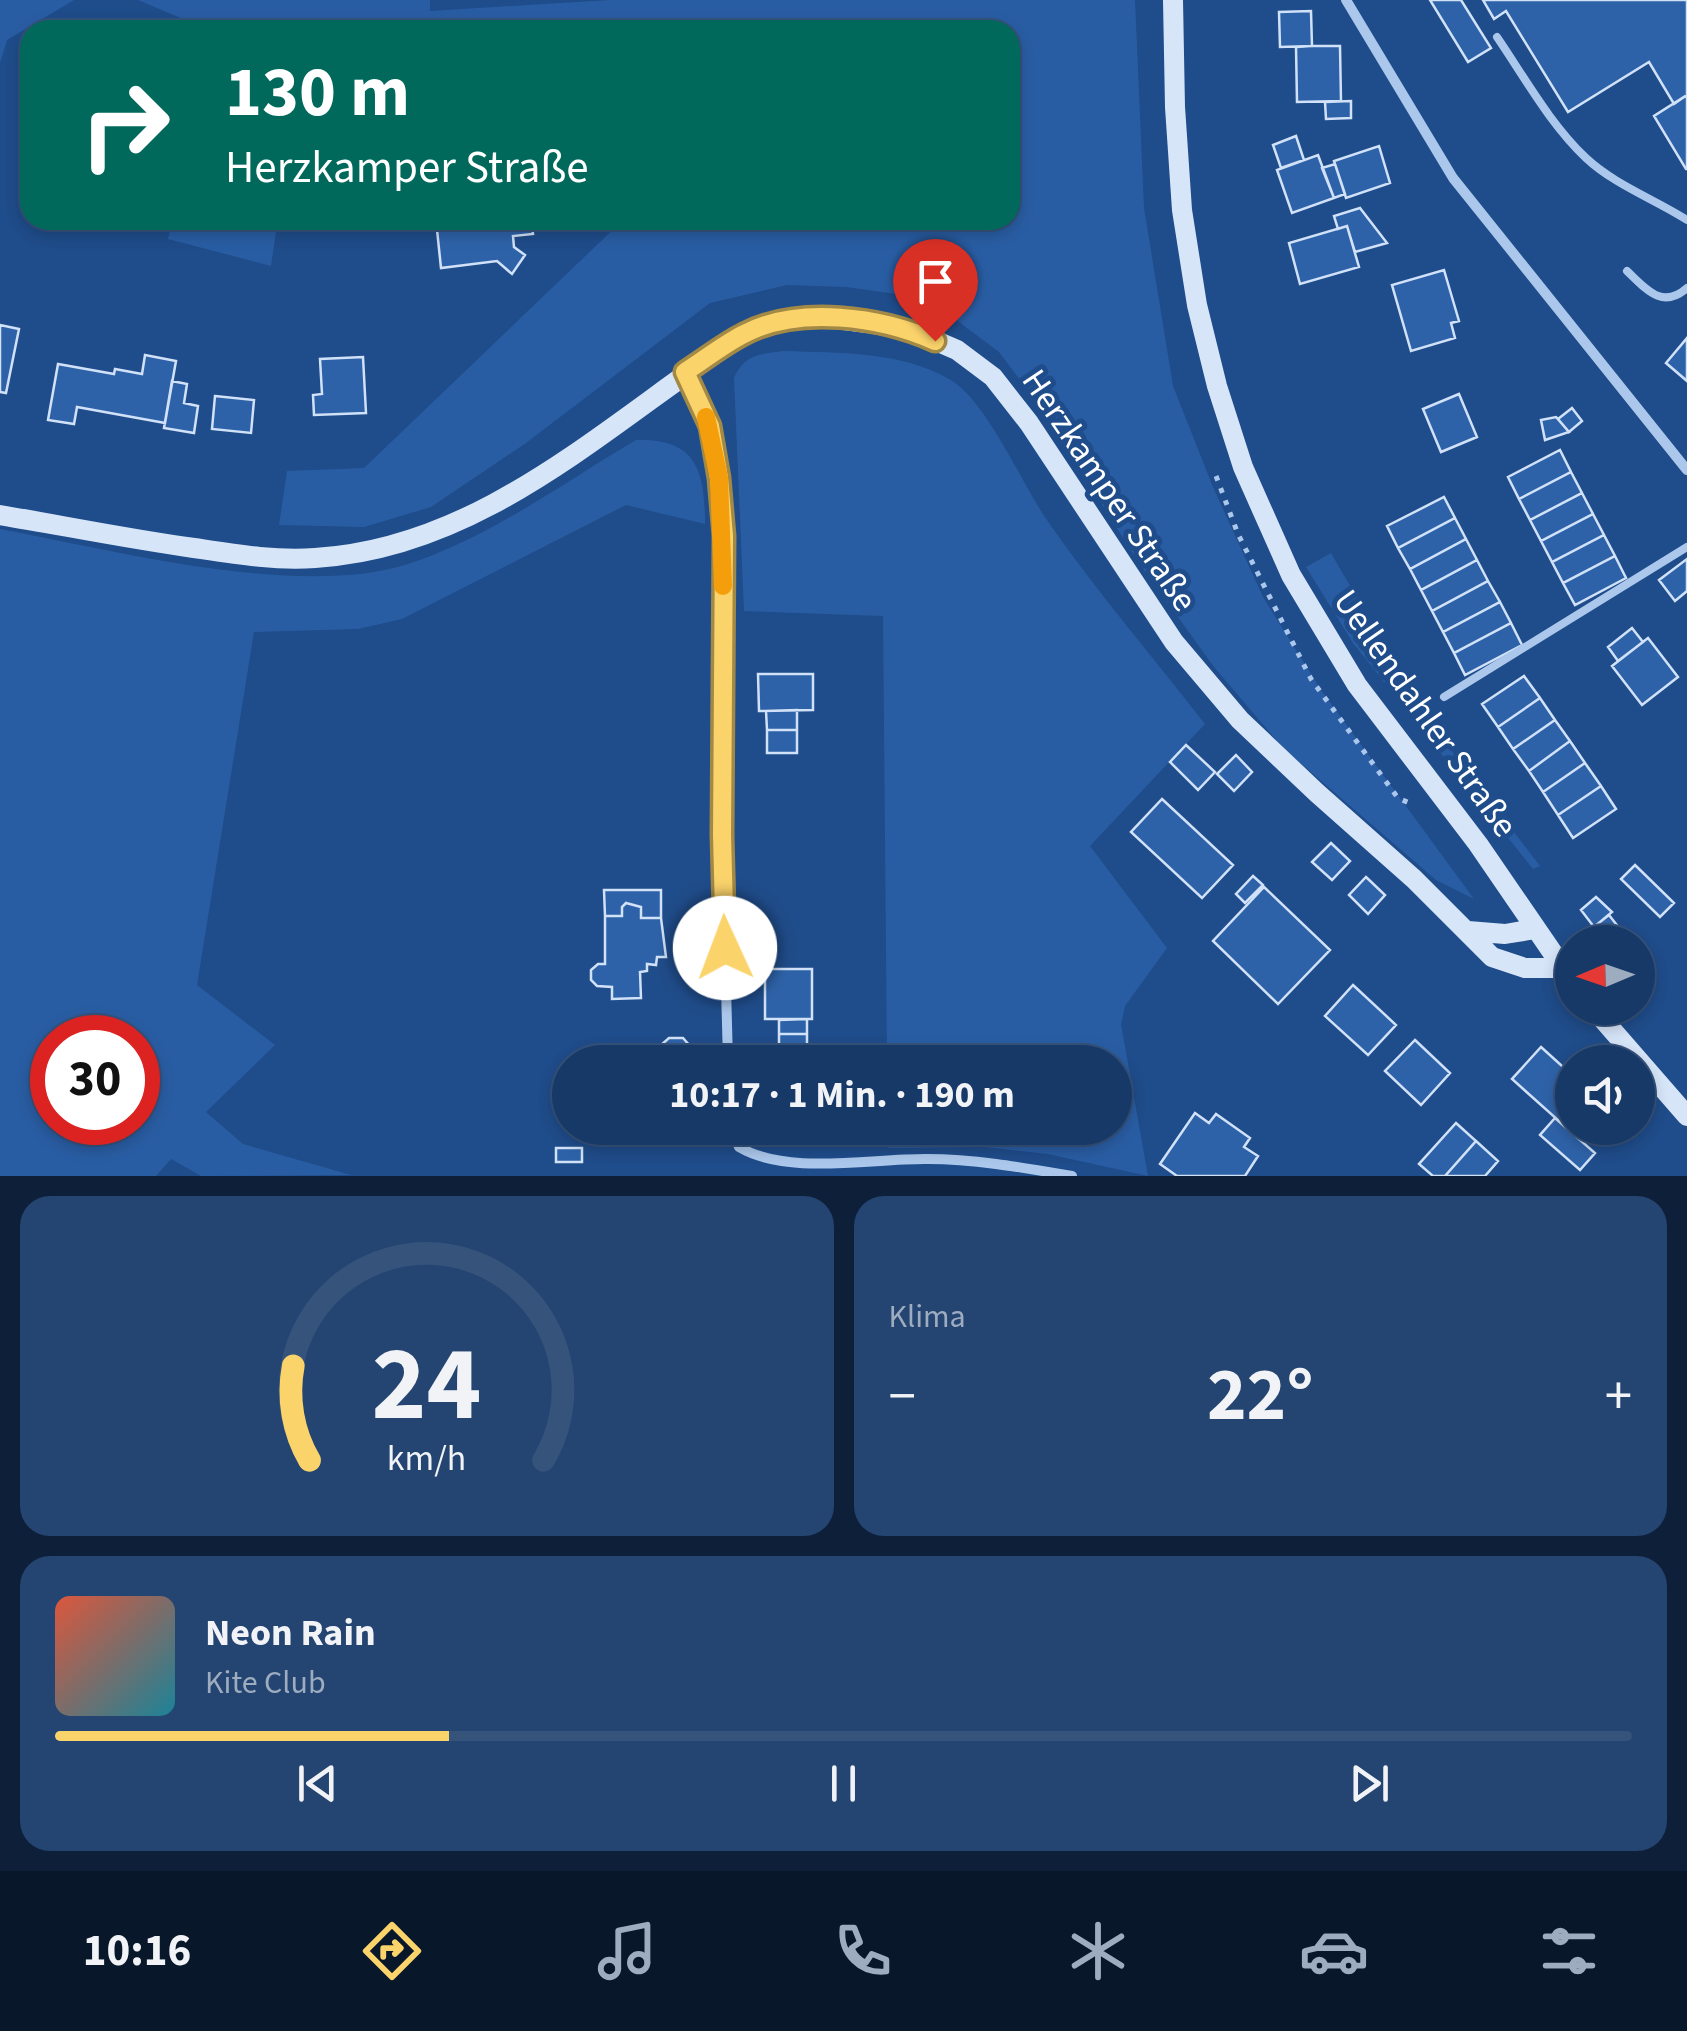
<!DOCTYPE html>
<html lang="de">
<head>
<meta charset="utf-8">
<style>
  :root { --surface:#173968; --page:#244471; --text:#f1f3f6; --muted:#9eacc0; --line:#36537c; --accent:#fad36b }
  body { margin:0; font-family:"Source Sans 3",sans-serif; background:var(--page); color:var(--text); height:100vh; display:flex; flex-direction:column; font-size:38px; white-space:nowrap }
  * { box-sizing:border-box; margin:0 }
  p { font-size:32px; color:var(--muted) }
  .icon { flex:none; width:55px; height:55px; fill:none; stroke:currentColor; stroke-width:2; stroke-linecap:round; stroke-linejoin:round }
  .map { position:relative; height:1176px; overflow:hidden }
  .drawer { display:flex; flex-direction:column; gap:20px; padding:20px; background:#0d1f39; flex:1 }
  .drawer>* { flex:none }
  .hud { position:absolute; left:20px; top:20px; width:1000px; height:210px; border-radius:30px; box-shadow:0 5px 15px #0003,0 0 0 2px var(--line); background:#00695c; color:#fff; overflow:hidden }
  .needle { width:65px; rotate:268deg }
  .buttons { position:absolute; left:1555px; top:925px; display:grid; gap:20px }
  .buttons a { display:grid; place-items:center; width:100px; height:100px; border-radius:50%; background:var(--surface); box-shadow:0 5px 15px #0003,0 0 0 2px var(--line); font-size:50px }
  .speed { position:absolute; left:30px; top:1015px; display:flex; gap:20px; font-size:50px; font-weight:700; text-align:center }
  .speed>* { display:grid; place-content:center; width:130px; height:130px; border-radius:50%; background:var(--surface); box-shadow:0 5px 15px #0003,0 0 0 2px var(--line); line-height:1 }
  .speed .limit { border:15px solid #d22; background:#fff; color:#111 }
  .pin { position:absolute; display:grid; place-items:center; width:85px; height:85px; color:#fff; margin:-102px -42px; border-radius:50% 50% 50% 0; rotate:-45deg; box-shadow:0 0 10px #0007 }
  .pin .icon { rotate:45deg }
  .me { position:absolute; width:110px; margin:-55px; rotate:358deg; stroke-linejoin:round; filter:drop-shadow(0 0 8px #0008) }
  .turn { display:flex; align-items:center; gap:35px; height:210px; padding:0 40px; font-size:45px }
  .turn .icon { width:130px; height:130px; stroke-width:2.5 }
  .turn b { display:block; font-size:70px; line-height:85px }
  .big { font-size:75px; font-weight:700; line-height:1.1 }
  .drawer .card { flex:1; display:flex; flex-direction:column; justify-content:center; gap:15px; min-width:0; padding:0 35px; border-radius:30px; background:var(--page) }
  .drawer .dial { align-items:center; gap:0 }
  .dial svg { height:260px; overflow:visible; fill:none; stroke:var(--line); stroke-width:7; stroke-linecap:round; text-anchor:middle }
  .dial text { fill:var(--text); stroke:none }
  .song { display:flex; align-items:center; gap:30px }
  .cover { width:120px; height:120px; border-radius:15px; background:linear-gradient(135deg,hsl(10 70% 55%),hsl(190 70% 35%)) }
  .played { height:10px; border-radius:5px; background:linear-gradient(90deg,var(--accent) 25%,var(--line) 25%) }
  .keys { display:flex; justify-content:space-around; direction:ltr }
  .heat { display:flex; justify-content:space-between; align-items:center; font-size:55px; direction:ltr }
  .drawer .tiles { flex:1; display:grid; gap:20px; grid-template-columns:1fr 1fr }
  .card:last-child { grid-column:span 2 }
  .trip { position:absolute; left:552px; top:1045px; width:580px; height:100px; border-radius:50px; background:var(--surface); box-shadow:0 5px 15px #0003,0 0 0 2px var(--line); font-weight:700; line-height:100px; text-align:center }
  .tabs { display:flex; height:160px; justify-content:space-around; align-items:center; background:#09172a; color:var(--muted) }
  .tabs .icon { width:70px; height:70px }
  .tabs .selected { color:var(--accent) }
  .tabs b { font-size:45px; color:var(--text) }
  .map>svg:first-child { display:block }
</style>
</head>
<body>
<div class="map">
<svg width="1687" height="1176" viewBox="0 0 1687 1176">
  <rect width="100%" height="100%" fill="#1f4c8a"/>
  <!-- green -->
  <path fill="#295da3" fill-rule="evenodd" d="M0 0H74L7 40 0 63Z
    M138 0H430V11L610 0H1135L1144 208 1173 386 1213 487 1263 597 1321 690 1474 899 1436 880 1283 748 1214 667 1137 560 1042 409 999 352 955 319 911 296 846 287 787 285 710 303 526 443 431 507 364 527 279 525 287 471 364 468 623 220H1010V30H209Z
    M172 220H284L276 232 271 266 168 239Z
    M784 351C839 353 900 351 949 379 987 400 1023 487 1049 523 1097 592 1153 657 1205 724L1090 846 1167 948 1125 1006 1121 1024 1148 1176 1048 1154 985 1147 888 1148V1128H1115V1062H887L883 616 744 611 734 378C745 354 760 354 784 351Z
    M636 440C696 438 705 470 705 524L626 505 402 619 358 629 254 632 197 985 275 1045 206 1112 243 1144 351 1175 201 1176 171 1159 156 1176H0V529C113 550 299 599 408 564 489 538 563 483 636 440ZM52 1038H138V1122H52Z
    M1331 553 1426 717 1540 866 1533 869 1353 643 1306 567Z"/>
  <!-- building -->
  <path fill="#2e62a8" stroke="#d0e1f8" stroke-width="2.5" d="M1430 0H1461L1491 48 1468 62Z
    M1483 0H1687V95L1674 104 1649 62 1568 112 1506 11 1494 19Z
    M1311 11 1312 46 1280 47 1279 12Z
    M1312 46H1340L1341 101 1297 102 1296 47Z
    M1687 95V169H1686L1654 116Z
    M1351 101V118L1326 119 1325 102Z
    M1296 136 1304 160 1281 168 1273 145Z
    M1379 146 1390 183 1346 198 1334 161Z
    M1318 155 1334 198 1292 213 1277 170Z
    M1335 164 1345 194 1334 198 1322 168Z
    M1360 208 1387 243 1355 252 1347 226 1338 229 1334 216Z
    M436 220H531L533 234 513 236 514 247 525 255 512 274 497 261 441 268Z
    M1347 226 1359 267 1300 284 1289 243Z
    M1444 270 1459 321 1451 323 1455 338 1411 351 1392 285Z
    M0 325 19 329 6 393 0 392Z
    M1687 338V381L1666 363Z
    M145 355 176 361 165 423 77 407 74 424 48 420 58 364 114 374 115 369 142 374Z
    M363 357 366 413 314 415 313 395 322 394 320 359Z
    M172 381 187 384 184 403 198 406 194 433 164 428Z
    M1459 394 1477 437 1441 452 1423 409Z
    M215 396 254 400 251 433 212 429Z
    M1572 408 1582 421 1569 432 1558 419Z
    M1556 417 1569 432 1545 440 1541 420Z
    M1560 450 1571 472 1519 499 1508 477Z
    M1571 472 1582 493 1530 520 1519 499Z
    M1582 493 1593 514 1541 541 1530 520Z
    M1444 497 1455 518 1398 548 1387 526Z
    M1593 514 1604 535 1552 562 1541 541Z
    M1455 518 1466 539 1410 569 1398 548Z
    M1604 535 1615 556 1563 583 1552 562Z
    M1466 539 1477 560 1421 590 1410 569Z
    M1615 556 1626 578 1575 605 1563 583Z
    M1687 559V591L1675 601 1659 580Z
    M1477 560 1488 581 1432 611 1421 590Z
    M1488 581 1500 602 1443 632 1432 611Z
    M1500 602 1511 623 1454 653 1443 632Z
    M1511 623 1522 645 1465 675 1454 653Z
    M1632 628 1643 642 1618 661 1608 647Z
    M1648 638 1678 677 1642 705 1612 666Z
    M758 674H813V710L759 711Z
    M1524 676 1540 698 1498 727 1482 704Z
    M1540 698 1555 720 1513 749 1498 727Z
    M797 710V730H767L766 711Z
    M1555 720 1570 741 1529 771 1513 749Z
    M767 730H797V753H767Z
    M1570 741 1585 763 1543 792 1529 771Z
    M1186 745 1215 772 1198 790 1170 762Z
    M1236 755 1252 772 1234 791 1217 774Z
    M1585 763 1601 786 1558 815 1543 792Z
    M1601 786 1616 809 1573 838 1558 815Z
    M1162 799 1233 865 1202 898 1131 832Z
    M1331 843 1350 861 1332 880 1312 862Z
    M1635 865 1674 903 1660 917 1621 879Z
    M1253 876 1263 885 1245 903 1236 894Z
    M1366 877 1385 895 1368 914 1349 895Z
    M1264 887 1330 950 1278 1004 1213 941Z
    M604 890H661V918H641V907L626 903 622 907V916H605Z
    M1596 897 1612 912 1594 927 1581 910Z
    M626 903 641 907V918H661L666 957H657L656 965 647 964V971L640 972 641 998 612 999V987L597 986 591 980V970L598 964H605V916H622V907Z
    M1609 915 1630 942H1593L1586 933Z
    M765 969H812V1019H765Z
    M1353 985 1396 1025 1368 1055 1325 1016Z
    M807 1019V1034H779V1020Z
    M779 1034H807V1048H779Z
    M669 1038H683L690 1046 691 1062H655H661V1045Z
    M1415 1040 1450 1073 1421 1105 1385 1071Z
    M1541 1047 1572 1075V1126L1569 1130 1512 1079Z
    M813 1048 814 1062H767L766 1049Z
    M1195 1113 1209 1123 1216 1114 1250 1138 1244 1147 1258 1156 1245 1176H1177L1160 1164Z
    M1555 1118 1595 1153 1580 1170 1540 1135Z
    M1456 1123 1476 1141 1445 1176H1433L1419 1164Z
    M1476 1141 1498 1161 1485 1176H1445Z
    M556 1148H582V1162H556Z"/>
  <g fill="none" stroke-linecap="round" stroke-linejoin="round">
    <!-- path -->
    <path stroke="#abc7eb" stroke-width="5" stroke-dasharray="5 8" stroke-linecap="butt" d="M1216 476 1238 534 1311 679 1398 798 1414 805
      M1423 725 1439 713"/>
    <!-- lane -->
    <path stroke="#abc7eb" stroke-width="8" d="M1497 37C1525 78 1550 124 1586 158 1615 185 1654 199 1687 220
      M1627 271C1646 289 1662 310 1687 288
      M1444 697 1687 547"/>
    <!-- street -->
    <path stroke="#abc7eb" stroke-width="10" d="M1346 0 1453 178 1687 470
      M685 373 710 426 719 477 724 536 722 835 728 1062
      M732 1128 739 1147C788 1176 872 1158 928 1159 975 1159 1025 1168 1072 1176"/>
    <!-- secondary -->
    <path stroke="#d7e5f9" stroke-width="20" d="M1173 0 1175 107 1182 210 1197 305 1217 386 1243 467 1291 575 1357 685 1478 844 1572 981
      M0 515C65 526 129 539 194 548 234 554 275 561 315 558 485 548 611 420 746 333L782 322 821 317 867 323 913 331 957 350 993 377 1029 423 1174 642 1240 720 1317 793 1414 879 1492 957 1525 968H1563
      M1468 931 1505 934 1535 929
      M1593 1008 1687 1116"/>
  </g>
  <g fill="none" stroke-linecap="round" stroke-linejoin="round">
    <!-- route casing -->
    <g stroke="#a28946" stroke-width="25">
      <path id="route" d="M725 948 722 835 724 536 719 478 710 426 685 372C704 360 724 344 744 334 799 305 881 317 935 341"/>
    </g>
    <!-- route -->
    <use href="#route" stroke="#fad36b" stroke-width="18"/>
    <!-- slow -->
    <path stroke="#f59e0b" stroke-width="18" d="M706 417 719 478 723 586"/>
  </g>
  <g text-anchor="middle" stroke-width="10" stroke-linejoin="round" paint-order="stroke">
    <!-- street labels -->
    <g font-size="35" fill="#fff" stroke="#1f4c8a">
      <text transform="translate(1110 490) rotate(56)" y="12">Herzkamper Straße</text>
      <text transform="translate(1426 713) rotate(55)" y="12">Uellendahler Straße</text>
    </g>
  </g>
</svg>
<div class="buttons">
<a><svg class="needle" viewBox="-14 -14 28 28"><path d="M0-13l5 13h-10z" fill="#e53935"/><path d="M0 13l5-13h-10z" fill="#9eacc0"/></svg></a>
<a><svg class="icon" aria-label="sound" viewBox="0 0 24 24"><path d="M4 9h4l5-4v14l-5-4H4zM17 9q2 3 0 6"/></svg></a>
</div>
<div class="speed"><div class="limit">30</div></div>
<div class="pin" style="left:935px;top:341px;background:#d93025"><svg class="icon" aria-label="arrive" viewBox="0 0 24 24"><path d="M6 21V4h12l-3 4 3 4H6"/></svg></div>
<svg class="me" style="left:725px;top:948px" viewBox="-20 -20 40 40"><circle r="19" fill="#fff"/><path d="M0-13L10 11 0 6-10 11z" fill="#fad36b"/></svg>
<div class="trip">10:17 · 1 Min. · 190 m</div>
<div class="hud">
<div class="turn"><svg class="icon" aria-label="right" viewBox="0 0 24 24"><path d="M7 20v-9h11M14 6l5 5-5 5"/></svg><div><b>130 m</b>Herzkamper Straße</div></div>
</div>
</div>
<section class="drawer">
<div class="tiles">
<div class="card dial"><svg viewBox="0 0 100 80">
<path d="M14 69A42 42 0 1 1 86 69"/>
<path d="M14 69A42 42 0 0 1 9 40" stroke="#fad36b"/>
<text x="50" y="56" font-size="32" font-weight="700">24</text>
<text x="50" y="72" font-size="11">km/h</text>
</svg></div>
<div class="card"><p>Klima</p>
<div class="heat"><a>−</a><b class="big">22°</b><a>+</a></div>
</div>
<div class="card">
<div class="song"><i class="cover"></i><div><b>Neon Rain</b><p>Kite Club</p></div></div>
<div class="played"></div>
<div class="keys"><svg class="icon" aria-label="previous" viewBox="0 0 24 24"><path d="M18 5L8 12l10 7zM5 5v14"/></svg><svg class="icon" aria-label="pause" viewBox="0 0 24 24"><path d="M8 5v14M16 5v14"/></svg><svg class="icon" aria-label="next" viewBox="0 0 24 24"><path d="M6 5l10 7-10 7zM19 5v14"/></svg></div>
</div>
</div>
</section>
<nav class="tabs">
<b>10:16</b>
<svg class="icon selected" aria-label="directions" viewBox="0 0 24 24"><path d="M12 3l9 9-9 9-9-9zM9 14v-3h6M13 9l2 2-2 2"/></svg>
<svg class="icon" aria-label="music" viewBox="0 0 24 24"><path d="M9 18V5l10-2v13"/><circle cx="6" cy="18" r="3"/><circle cx="16" cy="16" r="3"/></svg>
<svg class="icon" aria-label="phone" viewBox="0 0 24 24"><path d="M5 4h4l2 5-3 2q2 4 5 5l2-3 5 2v4C11 20 4 13 5 4z"/></svg>
<svg class="icon" aria-label="climate" viewBox="0 0 24 24"><path d="M12 3v18M4 7l16 10M4 17L20 7"/></svg>
<svg class="icon" aria-label="car" viewBox="0 0 24 24"><path d="M5 17H2v-5l4-1 3-4h7l3 4 3 1v5h-3M9 17h6M6 11h13"/><circle cx="7" cy="17" r="2"/><circle cx="17" cy="17" r="2"/></svg>
<svg class="icon" aria-label="filters" viewBox="0 0 24 24"><path d="M4 7h16M4 17h16"/><circle cx="9" cy="7" r="2"/><circle cx="15" cy="17" r="2"/></svg>
</nav>
</body>
</html>
